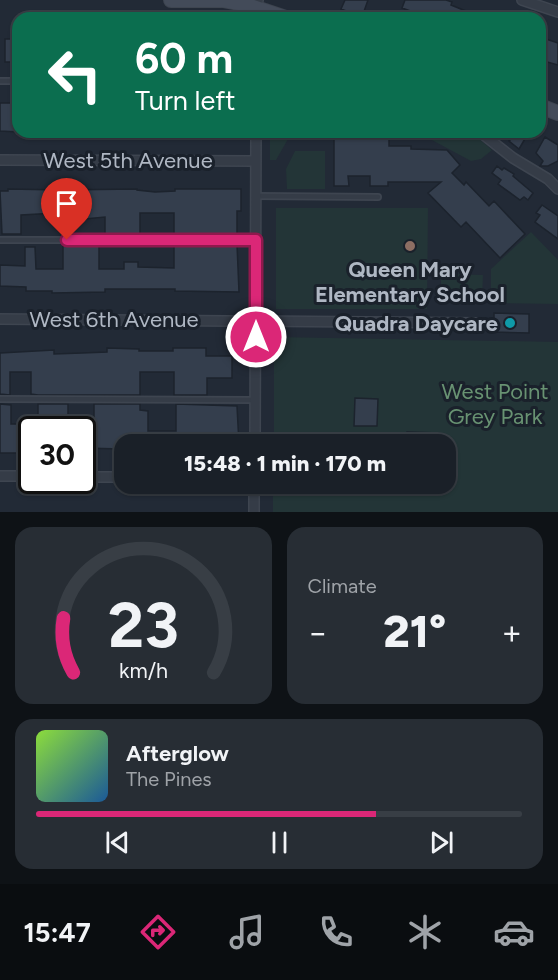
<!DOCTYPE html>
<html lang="en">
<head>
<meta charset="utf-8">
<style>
  :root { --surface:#1a2028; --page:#272d34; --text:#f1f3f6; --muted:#9fa3a8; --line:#383e45; --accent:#db2777 }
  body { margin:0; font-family:Figtree,sans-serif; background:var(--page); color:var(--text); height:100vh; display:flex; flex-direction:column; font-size:22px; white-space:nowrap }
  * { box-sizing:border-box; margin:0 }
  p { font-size:20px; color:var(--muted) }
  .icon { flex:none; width:33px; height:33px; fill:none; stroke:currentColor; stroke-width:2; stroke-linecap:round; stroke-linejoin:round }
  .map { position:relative; height:512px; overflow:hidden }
  .sheet { display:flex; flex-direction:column; gap:15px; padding:15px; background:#0e1216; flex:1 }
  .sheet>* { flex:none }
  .top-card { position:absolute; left:12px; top:12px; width:534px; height:126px; border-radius:18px; box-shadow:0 2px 4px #0004,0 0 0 2px var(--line); background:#0b6e4f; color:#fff; overflow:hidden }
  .speed { position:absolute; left:18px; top:416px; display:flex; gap:12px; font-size:30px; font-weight:700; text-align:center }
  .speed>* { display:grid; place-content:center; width:78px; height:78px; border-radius:50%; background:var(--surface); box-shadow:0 2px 4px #0004,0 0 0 2px var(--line); line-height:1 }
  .speed .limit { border:3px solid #111; border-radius:9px; background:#fff; color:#111 }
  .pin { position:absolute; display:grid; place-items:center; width:51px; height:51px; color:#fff; margin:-62px -26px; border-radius:50% 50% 50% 0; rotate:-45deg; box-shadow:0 0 6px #0007 }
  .pin .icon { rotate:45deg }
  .me { position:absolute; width:66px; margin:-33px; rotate:0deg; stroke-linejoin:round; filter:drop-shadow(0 0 4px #0008) }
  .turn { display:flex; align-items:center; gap:21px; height:126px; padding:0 24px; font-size:27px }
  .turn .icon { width:78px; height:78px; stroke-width:2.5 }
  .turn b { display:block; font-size:42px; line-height:51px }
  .big { font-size:45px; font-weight:800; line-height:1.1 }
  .sheet .tile { flex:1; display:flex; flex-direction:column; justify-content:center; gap:9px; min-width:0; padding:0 21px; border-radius:18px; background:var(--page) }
  .sheet .dial { align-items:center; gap:0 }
  .dial svg { height:156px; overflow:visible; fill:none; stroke:var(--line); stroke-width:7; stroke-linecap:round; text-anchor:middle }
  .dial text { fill:var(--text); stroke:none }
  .song { display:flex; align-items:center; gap:18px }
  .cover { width:72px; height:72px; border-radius:9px; background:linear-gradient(135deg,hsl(90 70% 55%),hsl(210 70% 35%)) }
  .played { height:6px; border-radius:3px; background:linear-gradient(90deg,var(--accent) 70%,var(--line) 70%) }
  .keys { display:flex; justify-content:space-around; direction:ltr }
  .heat { display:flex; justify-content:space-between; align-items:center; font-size:33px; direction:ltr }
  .sheet .tiles { flex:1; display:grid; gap:15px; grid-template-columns:1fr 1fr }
  .tile:last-child { grid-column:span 2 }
  .trip { position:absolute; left:114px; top:434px; width:342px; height:60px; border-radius:18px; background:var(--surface); box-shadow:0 2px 4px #0004,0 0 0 2px var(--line); font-weight:800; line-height:60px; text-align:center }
  .tab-bar { display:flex; height:96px; justify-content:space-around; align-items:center; background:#0a0d10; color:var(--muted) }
  .tab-bar .icon { width:42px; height:42px }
  .tab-bar .active { color:var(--accent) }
  .tab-bar b { font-size:27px; color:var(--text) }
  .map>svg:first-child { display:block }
</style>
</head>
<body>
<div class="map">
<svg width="558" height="512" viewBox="0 0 558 512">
  <rect width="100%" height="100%" fill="#222a36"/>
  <!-- green -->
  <path fill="#233537" d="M270 132H292L276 160H270Z
    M417 132H471L492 150 481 159 471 161Z
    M295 151H325V189H287L286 169Z
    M276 208H428L427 309H276Z
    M531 232 558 260V304L491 303V269Z
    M441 274 483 275 482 300H441Z
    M274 337 558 342V512H273V483H446V444H274Z"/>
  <!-- building -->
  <path fill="#343e4d" stroke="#1c232d" stroke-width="1.5" d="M345 0H368L362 17 341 9Z
    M405 0H446L452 2 451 5 483 18H430L402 8Z
    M540 37 558 43V65L540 60Z
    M5 39H18V62H5Z
    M0 103H18V132L0 131Z
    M348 132H372V139H389V146H411V149L447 150 460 165 452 173 464 185 466 182 489 206 494 201 525 234 500 258 466 222 461 227 428 193 441 182H388V186H370V176H348L349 186H334V139H348Z
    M508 132H529L519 149 509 141 513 137Z
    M545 137 558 145V161L548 166H540L543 161 536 153Z
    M497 166 502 170 504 168 514 174 513 176 533 193 528 200 524 197 520 200 498 184 501 180 492 173Z
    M8 189 61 190 137 189V190L155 192 175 191V189H241V211H237V235L174 236V213H140V234H105V217L74 220V218H57V213L21 215V234H2L0 191H8Z
    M542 205 558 216V239L535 222 540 215 536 213Z
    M174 244H237L239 292 175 291V289H105V292L52 293V291H26V287L0 286V265L25 266V247H35L36 269H63V246H99V269H124V262H138V267L174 268Z
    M494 313 529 314V333L494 332Z
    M107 348 139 349V351H173V348H206V356H232V378H207V395H174V372H140V395H38L31 394V372H10V395L0 394V353L54 350V354L82 353 107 352Z
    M355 398 378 399 377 426H354Z
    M0 404 11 405V424H32V449H20V453H0Z
    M38 404H68V429H38Z
    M94 404H140V410L148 411V431H176V404L237 406 239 444H124L122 449 82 448V429H94Z
    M407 432 439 433V444H407Z"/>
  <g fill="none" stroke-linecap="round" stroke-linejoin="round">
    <!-- service casing -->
    <g stroke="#3e4550" stroke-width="8">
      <path id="service" d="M0 81H18
        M256 196 378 197
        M0 240H256
        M0 399 255 400"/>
    </g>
    <!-- minor casing -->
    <g stroke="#3e4550" stroke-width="12">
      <path id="minor" d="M522 0 558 12
        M255 18 258 0
        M480 132 513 158 548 179 558 189
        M0 160 256 161
        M0 319 480 323
        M255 444 256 132
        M0 476H32
        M82 477H124
        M254 512V483"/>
    </g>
    <!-- secondary casing -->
    <g stroke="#3e4550" stroke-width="16">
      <path id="secondary" d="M171 0H223L244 4 286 18
        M540 106 558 113"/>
    </g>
    <!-- service -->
    <use href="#service" stroke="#353c47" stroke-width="4.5"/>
    <!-- minor -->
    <use href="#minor" stroke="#353c47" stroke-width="9"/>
    <!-- secondary -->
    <use href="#secondary" stroke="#434b59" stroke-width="14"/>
  </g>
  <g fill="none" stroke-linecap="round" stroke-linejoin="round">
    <!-- route casing -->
    <g stroke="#8e194d" stroke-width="15">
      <path id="route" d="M67 240H256V337"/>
    </g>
    <!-- route -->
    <use href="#route" stroke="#db2777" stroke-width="10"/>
  </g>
  <!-- markers -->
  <circle fill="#8d6e63" stroke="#1a212b" stroke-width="2" cx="410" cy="246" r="6"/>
  <circle fill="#0f9aa8" stroke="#1a212b" stroke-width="2" cx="510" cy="323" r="6"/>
  <g text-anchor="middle" stroke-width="6" stroke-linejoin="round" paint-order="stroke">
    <!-- street labels -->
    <g font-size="22" fill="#afb7c3" stroke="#1a212b">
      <text x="128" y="168">West 5th Avenue</text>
      <text x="114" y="327">West 6th Avenue</text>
    </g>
    <!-- poi labels -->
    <g font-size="22" font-weight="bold" fill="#afb7c3" stroke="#1a212b">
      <text x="410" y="277">Queen Mary<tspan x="410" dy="25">Elementary School</tspan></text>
      <text x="498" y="331" text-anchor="end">Quadra Daycare</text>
    </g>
    <!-- park labels -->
    <g font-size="22" fill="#689272" stroke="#1a212b">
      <text x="495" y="399">West Point<tspan x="495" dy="25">Grey Park</tspan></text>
    </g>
  </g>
</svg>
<div class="speed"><div class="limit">30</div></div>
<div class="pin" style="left:67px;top:240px;background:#d93025"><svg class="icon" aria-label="arrive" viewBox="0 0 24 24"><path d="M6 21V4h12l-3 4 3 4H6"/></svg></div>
<svg class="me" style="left:256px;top:337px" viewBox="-20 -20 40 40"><circle r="17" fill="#db2777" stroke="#fff" stroke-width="3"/><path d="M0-11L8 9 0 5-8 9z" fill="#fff"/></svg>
<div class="trip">15:48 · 1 min · 170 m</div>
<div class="top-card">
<div class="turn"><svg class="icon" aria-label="left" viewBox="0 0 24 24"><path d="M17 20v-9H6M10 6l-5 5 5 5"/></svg><div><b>60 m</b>Turn left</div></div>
</div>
</div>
<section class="sheet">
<div class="tiles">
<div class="tile dial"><svg viewBox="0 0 100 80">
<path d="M14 69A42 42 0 1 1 86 69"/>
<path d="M14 69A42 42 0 0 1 9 41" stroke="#db2777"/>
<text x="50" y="56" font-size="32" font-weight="700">23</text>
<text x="50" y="72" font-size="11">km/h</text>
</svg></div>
<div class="tile"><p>Climate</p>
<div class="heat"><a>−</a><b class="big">21°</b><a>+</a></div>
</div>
<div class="tile">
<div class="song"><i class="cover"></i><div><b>Afterglow</b><p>The Pines</p></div></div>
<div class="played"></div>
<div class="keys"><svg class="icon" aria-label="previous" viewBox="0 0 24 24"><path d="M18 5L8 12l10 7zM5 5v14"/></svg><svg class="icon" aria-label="pause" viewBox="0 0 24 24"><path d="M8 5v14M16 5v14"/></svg><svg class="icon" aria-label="next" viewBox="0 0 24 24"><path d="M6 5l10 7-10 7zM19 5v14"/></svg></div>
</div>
</div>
</section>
<nav class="tab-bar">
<b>15:47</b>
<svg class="icon active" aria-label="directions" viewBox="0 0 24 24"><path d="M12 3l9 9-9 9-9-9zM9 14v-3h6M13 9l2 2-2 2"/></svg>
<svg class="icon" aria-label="music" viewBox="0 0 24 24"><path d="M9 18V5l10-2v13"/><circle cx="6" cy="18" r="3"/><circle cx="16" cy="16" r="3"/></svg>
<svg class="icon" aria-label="phone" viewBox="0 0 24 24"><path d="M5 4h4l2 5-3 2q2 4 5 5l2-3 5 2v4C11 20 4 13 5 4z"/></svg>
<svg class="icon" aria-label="climate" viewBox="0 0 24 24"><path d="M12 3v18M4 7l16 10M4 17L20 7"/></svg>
<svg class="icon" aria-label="car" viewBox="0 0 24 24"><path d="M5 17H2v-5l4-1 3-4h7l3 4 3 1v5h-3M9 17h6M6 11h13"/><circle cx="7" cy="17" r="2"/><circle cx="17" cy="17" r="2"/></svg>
</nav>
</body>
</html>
